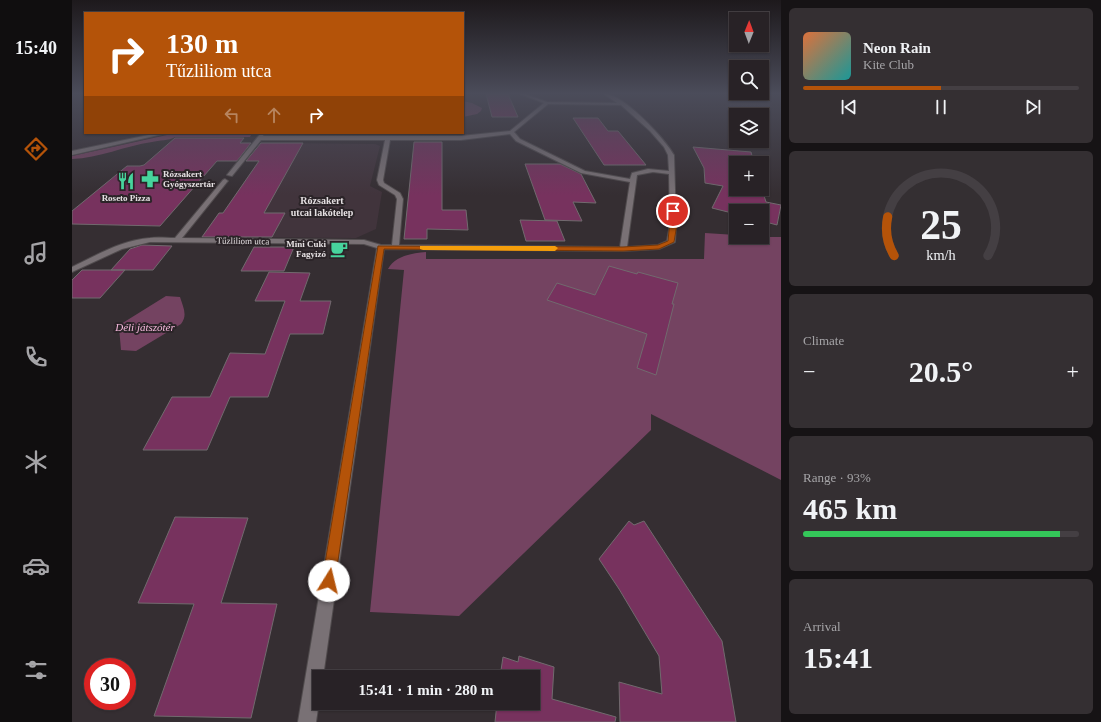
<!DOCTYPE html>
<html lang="en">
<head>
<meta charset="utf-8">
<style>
  :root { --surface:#282226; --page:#342f32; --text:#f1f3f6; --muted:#a5a4a7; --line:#443f43; --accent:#b45309 }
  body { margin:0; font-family:Georgia,serif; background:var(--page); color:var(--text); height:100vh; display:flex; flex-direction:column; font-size:15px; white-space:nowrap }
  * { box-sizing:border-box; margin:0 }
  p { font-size:13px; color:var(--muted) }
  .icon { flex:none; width:22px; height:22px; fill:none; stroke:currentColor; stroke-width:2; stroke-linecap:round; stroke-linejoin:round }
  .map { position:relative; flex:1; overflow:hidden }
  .sheet { display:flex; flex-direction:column; gap:8px; padding:8px; background:#161315; width:320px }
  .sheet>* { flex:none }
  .banner { position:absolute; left:12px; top:12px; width:380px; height:122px; border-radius:0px; box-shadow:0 1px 3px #0004,0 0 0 1px var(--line); background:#b45309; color:#fff; overflow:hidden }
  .needle { width:26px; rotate:1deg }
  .controls { position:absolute; left:657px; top:12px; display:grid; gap:8px }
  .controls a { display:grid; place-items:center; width:40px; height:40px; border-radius:0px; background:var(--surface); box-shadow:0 1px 3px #0004,0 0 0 1px var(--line); font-size:20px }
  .speed { position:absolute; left:12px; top:658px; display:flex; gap:8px; font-size:20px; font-weight:700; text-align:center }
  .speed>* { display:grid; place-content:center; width:52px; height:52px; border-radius:50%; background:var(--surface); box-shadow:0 1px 3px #0004,0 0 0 1px var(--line); line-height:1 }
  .speed .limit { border:6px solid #d22; background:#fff; color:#111 }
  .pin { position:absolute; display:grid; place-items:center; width:34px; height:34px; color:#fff; margin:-17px; border:2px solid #fff; border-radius:50%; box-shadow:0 1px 4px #0007 }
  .me { position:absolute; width:44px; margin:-22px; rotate:9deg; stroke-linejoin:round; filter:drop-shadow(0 0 3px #0008) }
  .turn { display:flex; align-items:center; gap:14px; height:84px; padding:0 16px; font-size:18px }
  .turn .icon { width:52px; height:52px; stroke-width:2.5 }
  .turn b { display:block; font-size:28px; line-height:34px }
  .lanes { display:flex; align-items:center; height:38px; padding:0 16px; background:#0003; justify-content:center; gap:20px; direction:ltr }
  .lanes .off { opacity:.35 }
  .big { font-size:30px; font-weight:600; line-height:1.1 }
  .sheet .card { flex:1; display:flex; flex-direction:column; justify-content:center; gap:6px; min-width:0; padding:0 14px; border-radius:6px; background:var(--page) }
  .sheet .dial { align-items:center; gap:0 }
  .dial svg { height:104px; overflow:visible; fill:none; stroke:var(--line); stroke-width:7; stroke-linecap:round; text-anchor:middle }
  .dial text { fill:var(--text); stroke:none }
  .song { display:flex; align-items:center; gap:12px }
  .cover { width:48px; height:48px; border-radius:6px; background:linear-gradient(135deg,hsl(20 70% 55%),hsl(180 70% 35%)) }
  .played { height:4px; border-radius:2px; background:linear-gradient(90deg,var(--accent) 50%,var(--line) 50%) }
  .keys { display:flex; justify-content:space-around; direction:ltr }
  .heat { display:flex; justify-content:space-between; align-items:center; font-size:22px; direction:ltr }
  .charge { height:6px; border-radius:3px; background:linear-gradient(90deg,#34c759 93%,var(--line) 0) }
  .trip { position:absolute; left:240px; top:670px; width:228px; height:40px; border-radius:0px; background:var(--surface); box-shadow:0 1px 3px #0004,0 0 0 1px var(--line); font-weight:600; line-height:40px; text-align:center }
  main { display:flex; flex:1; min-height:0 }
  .dock { display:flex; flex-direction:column; width:72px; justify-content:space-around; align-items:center; background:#100e0f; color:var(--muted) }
  .dock .icon { width:28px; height:28px }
  .dock .on { color:var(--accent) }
  .dock b { font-size:18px; color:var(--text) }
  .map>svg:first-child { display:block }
</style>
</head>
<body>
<main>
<nav class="dock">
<b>15:40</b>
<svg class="icon on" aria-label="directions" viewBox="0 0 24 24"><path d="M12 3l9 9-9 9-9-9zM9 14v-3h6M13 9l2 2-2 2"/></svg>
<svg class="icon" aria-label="music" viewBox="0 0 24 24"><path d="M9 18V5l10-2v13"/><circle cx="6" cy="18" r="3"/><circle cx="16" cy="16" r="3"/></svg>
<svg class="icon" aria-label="phone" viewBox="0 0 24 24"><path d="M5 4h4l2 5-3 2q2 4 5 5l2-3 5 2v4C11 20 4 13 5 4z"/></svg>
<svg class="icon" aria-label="climate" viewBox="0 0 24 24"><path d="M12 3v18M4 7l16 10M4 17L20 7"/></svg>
<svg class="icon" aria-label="car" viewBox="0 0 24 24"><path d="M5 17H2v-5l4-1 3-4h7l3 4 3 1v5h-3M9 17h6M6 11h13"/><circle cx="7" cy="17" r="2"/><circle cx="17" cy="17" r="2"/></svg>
<svg class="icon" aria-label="filters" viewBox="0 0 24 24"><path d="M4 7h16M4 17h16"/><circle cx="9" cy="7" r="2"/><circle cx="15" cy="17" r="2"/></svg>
</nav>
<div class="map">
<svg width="709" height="722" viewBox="0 0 709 722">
  <rect width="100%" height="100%" fill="#352e32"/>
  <!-- built -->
  <path fill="#41343c" d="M200 143 303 144 308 146 298 186 310 192 304 229 284 238 129 237 147 213H151Z"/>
  <!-- green -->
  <path fill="#744361" d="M391 101 400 103 410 108 409 111 405 114 391 117Z
    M104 133H166L164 135H179L178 137H103C97 141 87 140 80 142 53 146 27 158 0 159V156Z
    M633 233 664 235V237H709V480L579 414V430L387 616 298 612 332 270 316 269C323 256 340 253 354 252V259H632Z
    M94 296 108 297C111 307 116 315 109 324L64 351 49 350 47 327 49 324Z"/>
  <!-- building -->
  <path fill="#77325e" stroke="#716a6e" d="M414 94H436L446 117H420Z
    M501 118H526L536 131H546L574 165H532Z
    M103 138H172L168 143H179L165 161H145L88 226 0 224V211L55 166H68L72 165Z
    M342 142H370V210H394L396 230 355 229V239H332Z
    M189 143H231L192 213H213L200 237H130L147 213H151L187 161H174Z
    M621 147 679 152 682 163H664V189H690L694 202 709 205 705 225 690 221V211H664V214L640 208 651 186 633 183 632 168Z
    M453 164H488L509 174 524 203 501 202 510 221 473 220Z
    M448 220 485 221 493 241H454Z
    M70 245 100 246 81 270H39L58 249Z
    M182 247H222L212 271H169Z
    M537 266 565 274 566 272 606 283 600 304H602L584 375 565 368 575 334 475 300 485 283 523 295Z
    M10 270H53L28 298H0V280Z
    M197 272 238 273 228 301H259L251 334H218L196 397H158L135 450H71L100 397H138L158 353 193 354 213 301H183Z
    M103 517 176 518 149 603 205 604 179 718 82 716 122 604 66 603Z
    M557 521 562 525 572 521 650 641 664 722H548L547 682 590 694 587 656 547 589 527 559Z
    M447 656 482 667 480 699 544 717 543 722H423L425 703H461V677H428L431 657 446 662Z"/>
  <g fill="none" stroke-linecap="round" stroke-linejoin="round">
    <!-- street casing -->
    <g stroke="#504b4d" stroke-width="2">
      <path id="street" d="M448 94H453L475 102 545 103 532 94C551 93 593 139 602 155L604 224 603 242 587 249 551 251 312 249 251 677H247V701L244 722H226L305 248 292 244 78 242 50 249 0 272V267C25 255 50 240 78 238 86 237 95 238 103 238L151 180 153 179 156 181 155 182 110 238 292 240 309 245H320L325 199 323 195 307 185 305 180 313 140H189L160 176 155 175 189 133H193L191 136H389L438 131 472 103ZM476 104 549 105 578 131 592 147 596 155 597 171 576 169 560 173 558 179 513 171 448 139 442 132ZM438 134 444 141 509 173 558 182 548 247 327 245 331 199 328 193 312 183 311 180 318 140H389ZM581 172 597 174 598 224 595 241 586 245 555 247 565 175Z
        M86 133H95L0 155V151Z"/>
    </g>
    <!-- street -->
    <use href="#street" fill="#797175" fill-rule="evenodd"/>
  </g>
  <!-- sky -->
  <linearGradient id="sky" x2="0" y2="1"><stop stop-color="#1d191c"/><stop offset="0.48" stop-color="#4b4c5a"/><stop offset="1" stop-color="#4b4c5a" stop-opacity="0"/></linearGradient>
  <rect width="709" height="195" fill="url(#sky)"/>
  <!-- route -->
  <path fill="#b45309" stroke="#753606" d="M599 210 604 211 605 224 602 242 587 249 551 251 312 249 263 581 262 586 257 588 252 586 250 581 306 246 551 247 586 245 596 241Z"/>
  <!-- slow -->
  <path fill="#f59e0b" d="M348 246H483L486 248 483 251 351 250 348 249Z"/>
  <!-- icons -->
  <defs>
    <g id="pharmacy-bare" transform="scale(1.38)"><path d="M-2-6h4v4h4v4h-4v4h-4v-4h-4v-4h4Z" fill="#47d49d" stroke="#2b2428" stroke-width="2.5" paint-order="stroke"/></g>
    <g id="restaurant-bare" transform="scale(1.38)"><path d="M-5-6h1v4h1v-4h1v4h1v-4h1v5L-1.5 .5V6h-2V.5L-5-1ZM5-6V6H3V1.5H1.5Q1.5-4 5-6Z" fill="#47d49d" stroke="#2b2428" stroke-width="2.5" paint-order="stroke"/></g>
    <g id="cafe-bare" transform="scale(1.38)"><path d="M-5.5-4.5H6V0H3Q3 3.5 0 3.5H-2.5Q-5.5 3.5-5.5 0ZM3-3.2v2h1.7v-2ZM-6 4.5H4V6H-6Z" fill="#47d49d" stroke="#2b2428" stroke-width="2.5" paint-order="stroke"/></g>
  </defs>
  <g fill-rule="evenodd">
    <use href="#pharmacy-bare" x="78" y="179"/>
    <use href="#restaurant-bare" x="54" y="181"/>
    <use href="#cafe-bare" x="267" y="249"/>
  </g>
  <g text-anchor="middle" stroke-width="4" stroke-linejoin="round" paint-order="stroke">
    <!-- far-poi labels -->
    <g font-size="9" font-weight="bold" fill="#e5e0e2" stroke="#2b2428" text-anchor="start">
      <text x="91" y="177">Rózsakert<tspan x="91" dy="10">Gyógyszertár</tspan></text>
      <text x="54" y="201" text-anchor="middle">Roseto Pizza</text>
      <text x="254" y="247" text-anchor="end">Mini Cuki<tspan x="254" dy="10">Fagyizó</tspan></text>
    </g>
    <!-- far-street labels -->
    <g font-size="9" fill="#e5e0e2" stroke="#2b2428">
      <text transform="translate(171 241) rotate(1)" y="3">Tűzliliom utca</text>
    </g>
    <!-- far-neighbourhood labels -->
    <g font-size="10" font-weight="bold" fill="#e5e0e2" stroke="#2b2428">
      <text x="250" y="204">Rózsakert<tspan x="250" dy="12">utcai lakótelep</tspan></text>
    </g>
    <!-- park labels -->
    <g font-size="11" font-style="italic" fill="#f8bade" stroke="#2b2428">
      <text x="73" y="331">Déli játszótér</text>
    </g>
  </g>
</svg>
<div class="controls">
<a><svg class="needle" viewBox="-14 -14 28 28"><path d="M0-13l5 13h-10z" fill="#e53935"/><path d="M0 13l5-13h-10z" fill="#a5a4a7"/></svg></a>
<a><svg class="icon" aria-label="search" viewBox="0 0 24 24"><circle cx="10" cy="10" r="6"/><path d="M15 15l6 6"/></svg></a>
<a><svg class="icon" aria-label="layers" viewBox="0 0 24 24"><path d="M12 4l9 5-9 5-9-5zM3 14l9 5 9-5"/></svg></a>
<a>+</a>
<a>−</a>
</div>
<div class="speed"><div class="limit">30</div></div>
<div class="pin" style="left:601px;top:211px;background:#d93025"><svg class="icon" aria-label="arrive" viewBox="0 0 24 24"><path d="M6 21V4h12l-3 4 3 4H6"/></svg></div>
<svg class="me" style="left:257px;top:581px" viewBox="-20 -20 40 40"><circle r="19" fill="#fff"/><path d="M0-13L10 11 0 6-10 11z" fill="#b45309"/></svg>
<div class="trip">15:41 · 1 min · 280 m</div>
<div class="banner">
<div class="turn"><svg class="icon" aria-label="right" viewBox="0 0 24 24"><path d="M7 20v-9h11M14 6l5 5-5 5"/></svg><div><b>130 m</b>Tűzliliom utca</div></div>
<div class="lanes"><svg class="icon off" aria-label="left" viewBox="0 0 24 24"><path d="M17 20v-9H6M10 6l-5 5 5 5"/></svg><svg class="icon off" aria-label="ahead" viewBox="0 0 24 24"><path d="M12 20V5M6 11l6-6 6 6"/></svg><svg class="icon" aria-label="right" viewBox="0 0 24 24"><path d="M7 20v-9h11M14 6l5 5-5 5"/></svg></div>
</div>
</div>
<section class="sheet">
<div class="card">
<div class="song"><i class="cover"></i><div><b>Neon Rain</b><p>Kite Club</p></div></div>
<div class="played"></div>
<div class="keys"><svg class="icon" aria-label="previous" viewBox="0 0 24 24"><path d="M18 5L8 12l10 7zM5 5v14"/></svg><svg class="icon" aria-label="pause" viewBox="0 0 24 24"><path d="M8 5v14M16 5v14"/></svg><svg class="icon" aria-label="next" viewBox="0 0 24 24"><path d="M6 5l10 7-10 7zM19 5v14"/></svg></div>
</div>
<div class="card dial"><svg viewBox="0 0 100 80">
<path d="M14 69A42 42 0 1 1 86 69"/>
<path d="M14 69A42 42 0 0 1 9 39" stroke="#b45309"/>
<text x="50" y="56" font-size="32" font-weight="700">25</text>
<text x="50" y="72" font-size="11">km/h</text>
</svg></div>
<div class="card"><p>Climate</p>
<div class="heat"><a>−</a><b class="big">20.5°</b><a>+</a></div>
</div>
<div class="card"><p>Range · 93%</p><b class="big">465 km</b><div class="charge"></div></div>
<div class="card"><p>Arrival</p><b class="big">15:41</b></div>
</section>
</main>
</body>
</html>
